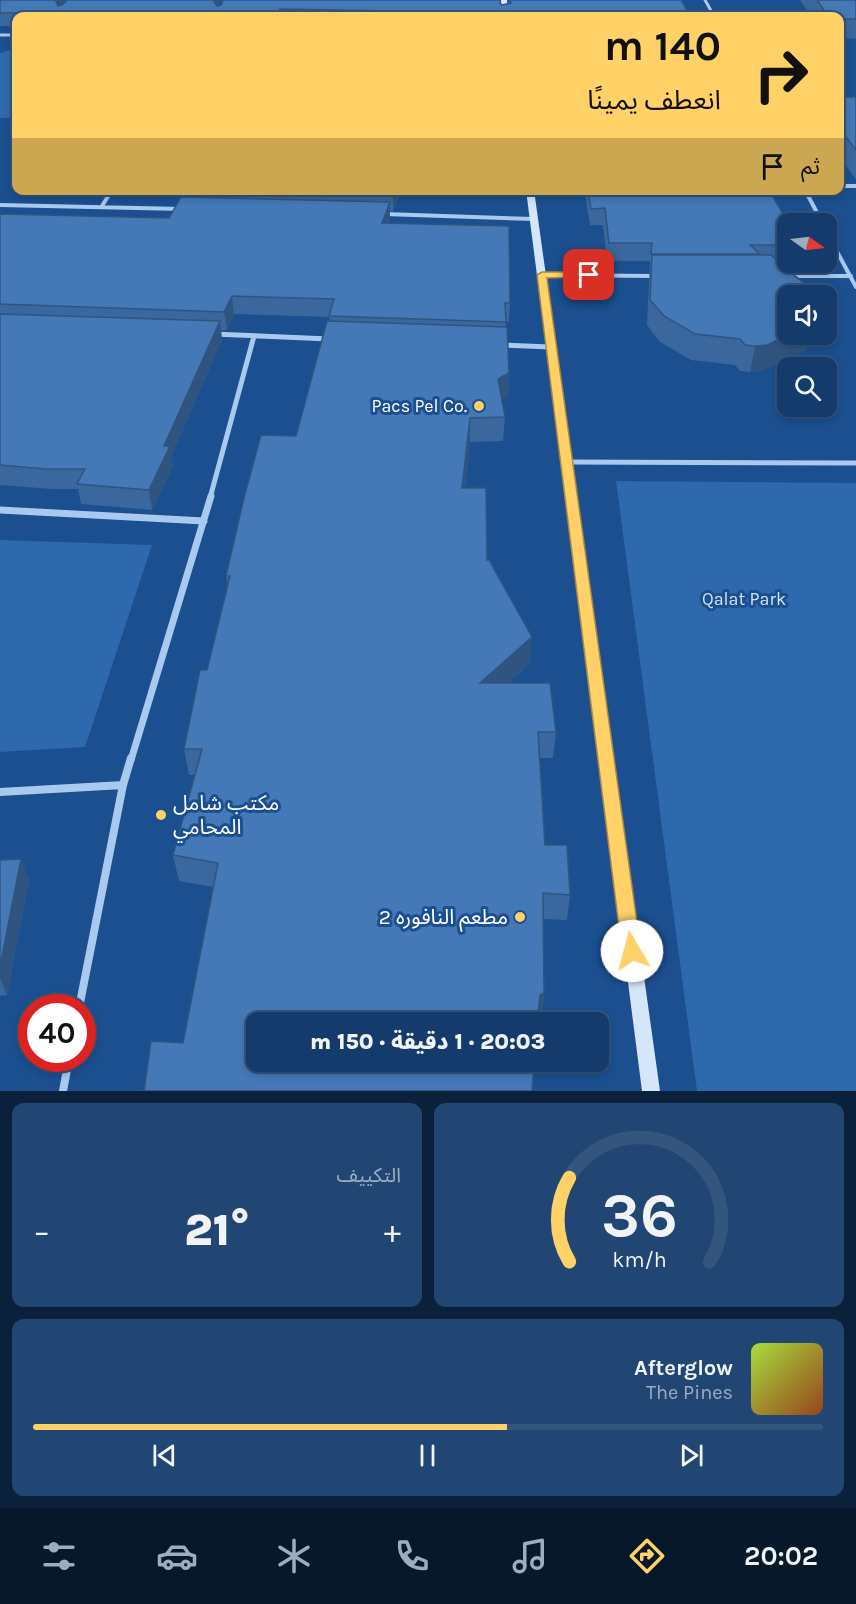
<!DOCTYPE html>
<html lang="ar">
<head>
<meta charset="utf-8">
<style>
  :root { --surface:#143b6b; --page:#214673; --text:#f1f3f6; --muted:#9dadc1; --line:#33557e; --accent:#ffd166 }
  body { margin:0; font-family:Karla,"Noto Sans Arabic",sans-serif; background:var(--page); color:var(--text); direction:rtl; height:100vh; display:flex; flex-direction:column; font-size:22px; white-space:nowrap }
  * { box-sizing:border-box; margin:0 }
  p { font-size:20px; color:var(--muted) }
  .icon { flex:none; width:33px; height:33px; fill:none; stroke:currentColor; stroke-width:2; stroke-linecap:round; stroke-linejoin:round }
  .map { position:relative; height:1091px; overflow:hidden; direction:ltr }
  .sheet { display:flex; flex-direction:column; gap:12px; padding:12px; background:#0b203b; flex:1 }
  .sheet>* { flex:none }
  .banner { position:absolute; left:12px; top:12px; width:832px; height:183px; border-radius:12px; box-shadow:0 3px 9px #0003,0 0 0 2px var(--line); direction:rtl; background:#ffd166; color:#111; overflow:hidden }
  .needle { width:39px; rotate:104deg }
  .controls { position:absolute; left:777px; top:213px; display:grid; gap:12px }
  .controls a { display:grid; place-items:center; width:60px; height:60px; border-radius:12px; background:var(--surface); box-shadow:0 3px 9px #0003,0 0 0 2px var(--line); font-size:30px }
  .speed { position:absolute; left:18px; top:994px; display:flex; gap:12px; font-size:30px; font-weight:700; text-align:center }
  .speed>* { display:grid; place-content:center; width:78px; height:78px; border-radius:50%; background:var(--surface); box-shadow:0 3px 9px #0003,0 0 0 2px var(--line); line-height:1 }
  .speed .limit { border:9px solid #d22; background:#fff; color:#111 }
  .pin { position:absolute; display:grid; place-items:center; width:51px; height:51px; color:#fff; margin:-26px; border-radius:12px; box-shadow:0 3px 9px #0006 }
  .me { position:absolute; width:66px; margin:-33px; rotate:352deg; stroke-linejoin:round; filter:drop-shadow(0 0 4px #0008) }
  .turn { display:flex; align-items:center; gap:21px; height:126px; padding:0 24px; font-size:27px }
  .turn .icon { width:78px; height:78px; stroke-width:2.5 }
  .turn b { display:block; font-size:42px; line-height:51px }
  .then { display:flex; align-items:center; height:57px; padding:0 24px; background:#0003; gap:12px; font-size:22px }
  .big { font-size:45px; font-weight:800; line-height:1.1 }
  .sheet .widget { flex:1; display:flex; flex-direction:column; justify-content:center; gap:9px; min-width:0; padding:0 21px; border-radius:12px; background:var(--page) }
  .sheet .dial { align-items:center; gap:0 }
  .dial svg { height:156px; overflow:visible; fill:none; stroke:var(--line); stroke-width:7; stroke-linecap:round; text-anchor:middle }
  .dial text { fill:var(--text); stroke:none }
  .song { display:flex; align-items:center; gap:18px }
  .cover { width:72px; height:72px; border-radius:9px; background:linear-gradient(135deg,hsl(80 70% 55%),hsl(20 70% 35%)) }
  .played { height:6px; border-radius:3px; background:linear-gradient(90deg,var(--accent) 60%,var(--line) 60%) }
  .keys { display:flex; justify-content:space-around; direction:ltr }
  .heat { display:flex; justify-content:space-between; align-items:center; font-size:33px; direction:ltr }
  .sheet .tiles { flex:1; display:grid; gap:12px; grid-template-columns:1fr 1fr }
  .widget:last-child { grid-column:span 2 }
  .trip { position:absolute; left:246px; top:1012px; width:363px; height:60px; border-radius:12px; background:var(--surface); box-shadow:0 3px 9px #0003,0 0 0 2px var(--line); font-weight:800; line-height:60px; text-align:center; direction:rtl }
  .tab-bar { display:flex; height:96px; justify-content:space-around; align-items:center; background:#08182b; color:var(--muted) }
  .tab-bar .icon { width:42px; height:42px }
  .tab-bar .current { color:var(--accent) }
  .tab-bar b { font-size:27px; color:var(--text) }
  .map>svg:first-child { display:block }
</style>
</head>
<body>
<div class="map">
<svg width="856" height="1091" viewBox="0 0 856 1091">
  <rect width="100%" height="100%" fill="#1b4f8f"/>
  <!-- green -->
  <path fill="#2e69ad" d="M16 48V118H0V53Z
    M616 481 856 483V1091H697Z
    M0 540 152 545 85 747 0 752Z"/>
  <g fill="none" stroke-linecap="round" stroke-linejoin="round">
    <!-- street-far4 -->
    <path stroke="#a9c9ee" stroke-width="3" d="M705 0 714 16
      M0 35H16"/>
    <!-- street-far3 -->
    <path stroke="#a9c9ee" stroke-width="4" d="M840 186H856
      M805 190 823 224
      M0 205 182 209
      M102 206 112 190
      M384 214 534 219
      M826 231 856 287
      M542 275 655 276
      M788 276H851"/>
    <!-- street-far2 -->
    <path stroke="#a9c9ee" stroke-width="5" d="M213 334 329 339
      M501 345 550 347
      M566 462 856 463
      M210 498 254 336"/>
    <!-- street-far1 -->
    <path stroke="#a9c9ee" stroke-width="7" d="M0 510 204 521
      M131 760 211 496"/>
    <!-- street -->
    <path stroke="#a9c9ee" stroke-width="8" d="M0 792 123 785
      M79 1008 123 785 131 758
      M63 1091 69 1059"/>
    <!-- secondary -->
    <path fill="#d6e6fa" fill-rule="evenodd" d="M501 0H507L508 16H502Z
      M526 190H534L660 1091H642Z"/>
  </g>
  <!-- wall -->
  <path fill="#3a679d" d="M0 0 220 5 500 3 502 5 509 3V0H681L690 16H16V26H0Z
    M800 0H856V39L840 38V16H811Z
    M840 97H856V179L840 158Z
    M185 190H401L393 211H390V219L389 223 510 303 509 322H506V327L509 373 508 397 501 400 505 417 503 441 470 442 465 488 487 560 530 663 508 683 556 732 553 758H540L545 845 570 895 567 920 543 919 544 993 542 1018 183 1043 213 887 179 881 173 855 195 775H189L184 749 207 670 228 587 226 576 296 436 330 321 329 317 234 314 227 330H221L222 340 171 457 173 466 152 510 81 504 78 489H51L0 485V214L169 218 186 197Z
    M568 190H769L788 224V262H779L806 350 761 371 750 372 740 371 735 365 691 360 660 342 647 325 650 261H607L603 225H590L585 194 569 195Z
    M0 860 29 880 7 995 0 996Z"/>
  <!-- shaded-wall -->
  <path fill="#305480" d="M57 0H71L60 13 56 1Z
    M215 0H222L217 12 214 2Z
    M280 9 281 16H276Z
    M395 190H401L393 211V194Z
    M390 202V219L382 240V223Z
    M232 296 234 314 227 330 224 312Z
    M220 321 222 340 171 457 173 466 152 510 149 490 164 446Z
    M790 334H814L806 350 761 371 750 372 755 346Z
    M509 373 508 397 497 402 498 379Z
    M470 418V442L462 513V488Z
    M532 637 530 663 479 709 480 683Z
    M21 859 29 880 7 995 0 978V967Z
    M544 993 542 1018 537 1020 540 995Z"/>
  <!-- building -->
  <path fill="#4478b7" stroke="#305480" stroke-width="1.5" d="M0 0H57L56 1 58 6 62 5 67 0H215L214 2 217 6 221 5 223 0H500V3L502 5 511 3 510 0H681L690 16H495L466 15V16H417L389 15 390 11 280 9 276 16H228L231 12 0 13Z
    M817 0H856V19H840V16H828Z
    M840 97H856V150L840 129Z
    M243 190H395L393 194Z
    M588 190H769L789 224H788V245H750L760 254H651L652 243H609L605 208 591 209Z
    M181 197 390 202 382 223 509 226 510 303H505L506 322 329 316 334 299 232 296 224 312 0 304V214L169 218Z
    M652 255H771L815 293 816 296H788V334H790L767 345 755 346 745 345 740 339 695 334 664 316 650 300Z
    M0 314 220 321 164 446H170L149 490 77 484 85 469H46L0 465Z
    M327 321 507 327 509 373 498 379 505 417 470 418 462 488H486L487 560H489L532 637 480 683H550L556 732H538L545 845H567L570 895 543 893 544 993 540 995 537 1023H256V1062H534L532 1091H144L151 1041 183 1043 218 863 173 855 202 749H184L200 670H207L230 576H226L244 498 261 435 296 436Z
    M21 859 0 967V860Z"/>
  <!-- route -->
  <path fill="#ffd166" stroke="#a68842" stroke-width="1.5" d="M589 272 594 275 593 277 547 278 641 951 639 957 632 960 625 957 622 951 537 275 542 272Z"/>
  <!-- markers -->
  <g fill="#ffd166" stroke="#1b4f8f" stroke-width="2">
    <circle cx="479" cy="406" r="6"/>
    <circle cx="161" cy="815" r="6"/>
    <circle cx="520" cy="917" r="6"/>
  </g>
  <g text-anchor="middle" stroke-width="6" stroke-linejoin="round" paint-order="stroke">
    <!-- poi labels -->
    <g font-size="18" fill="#fff" stroke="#1b4f8f" text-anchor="end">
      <text x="467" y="412">Pacs Pel Co.</text>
    </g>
    <!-- park labels -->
    <g font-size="18" fill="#cfe3fa" stroke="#1b4f8f">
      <text x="744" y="605">Qalat Park</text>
    </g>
    <!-- near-poi labels -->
    <g font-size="21" fill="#fff" stroke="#1b4f8f" text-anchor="start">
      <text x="173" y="810">مكتب شامل<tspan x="173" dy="24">المحامي</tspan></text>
      <text x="508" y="924" text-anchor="end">مطعم النافوره 2</text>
    </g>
  </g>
</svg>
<div class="controls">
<a><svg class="needle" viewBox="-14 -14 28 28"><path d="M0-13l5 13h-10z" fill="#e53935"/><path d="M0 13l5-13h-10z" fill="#9dadc1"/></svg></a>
<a><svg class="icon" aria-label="sound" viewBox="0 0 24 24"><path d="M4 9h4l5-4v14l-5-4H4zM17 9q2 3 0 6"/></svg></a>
<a><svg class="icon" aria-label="search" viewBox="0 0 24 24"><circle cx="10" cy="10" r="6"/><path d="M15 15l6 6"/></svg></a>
</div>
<div class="speed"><div class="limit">40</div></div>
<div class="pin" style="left:589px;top:275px;background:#d93025"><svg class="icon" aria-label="arrive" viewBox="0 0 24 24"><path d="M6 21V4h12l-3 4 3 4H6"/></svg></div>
<svg class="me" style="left:632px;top:951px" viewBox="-20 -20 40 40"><circle r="19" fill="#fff"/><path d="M0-13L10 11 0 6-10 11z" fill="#ffd166"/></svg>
<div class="trip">20:03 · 1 دقيقة · 150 m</div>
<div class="banner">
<div class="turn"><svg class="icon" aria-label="right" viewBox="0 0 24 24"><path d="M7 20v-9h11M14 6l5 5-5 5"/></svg><div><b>140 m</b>انعطف يمينًا</div></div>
<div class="then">ثم<svg class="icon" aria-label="arrive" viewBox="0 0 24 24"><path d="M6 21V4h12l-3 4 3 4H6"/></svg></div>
</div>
</div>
<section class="sheet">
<div class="tiles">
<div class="widget dial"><svg viewBox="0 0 100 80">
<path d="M14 69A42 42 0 1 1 86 69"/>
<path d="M14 69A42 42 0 0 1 14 26" stroke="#ffd166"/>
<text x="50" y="56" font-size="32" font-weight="700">36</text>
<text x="50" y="72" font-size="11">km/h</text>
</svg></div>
<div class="widget"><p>التكييف</p>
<div class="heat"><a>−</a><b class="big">21°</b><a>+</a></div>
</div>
<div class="widget">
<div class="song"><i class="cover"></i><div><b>Afterglow</b><p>The Pines</p></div></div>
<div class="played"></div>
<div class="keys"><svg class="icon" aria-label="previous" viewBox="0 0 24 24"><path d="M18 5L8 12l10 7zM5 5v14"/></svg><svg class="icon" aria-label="pause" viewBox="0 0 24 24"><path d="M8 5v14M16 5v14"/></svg><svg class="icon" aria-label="next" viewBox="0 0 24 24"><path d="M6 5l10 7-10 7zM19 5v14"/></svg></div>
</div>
</div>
</section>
<nav class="tab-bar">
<b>20:02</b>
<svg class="icon current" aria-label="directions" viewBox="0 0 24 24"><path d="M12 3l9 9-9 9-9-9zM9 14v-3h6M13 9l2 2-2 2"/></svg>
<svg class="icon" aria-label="music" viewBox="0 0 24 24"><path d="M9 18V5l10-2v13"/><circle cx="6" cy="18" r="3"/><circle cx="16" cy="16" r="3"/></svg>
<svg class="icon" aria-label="phone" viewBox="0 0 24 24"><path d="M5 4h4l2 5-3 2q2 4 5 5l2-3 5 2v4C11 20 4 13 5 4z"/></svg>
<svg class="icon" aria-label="climate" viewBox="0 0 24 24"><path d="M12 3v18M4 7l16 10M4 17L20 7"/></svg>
<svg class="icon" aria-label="car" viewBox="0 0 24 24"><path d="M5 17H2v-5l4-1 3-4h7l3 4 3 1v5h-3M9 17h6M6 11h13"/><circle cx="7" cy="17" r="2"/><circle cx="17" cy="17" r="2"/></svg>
<svg class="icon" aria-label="filters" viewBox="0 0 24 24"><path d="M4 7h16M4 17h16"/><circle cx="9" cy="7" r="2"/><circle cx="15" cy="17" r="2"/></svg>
</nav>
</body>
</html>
